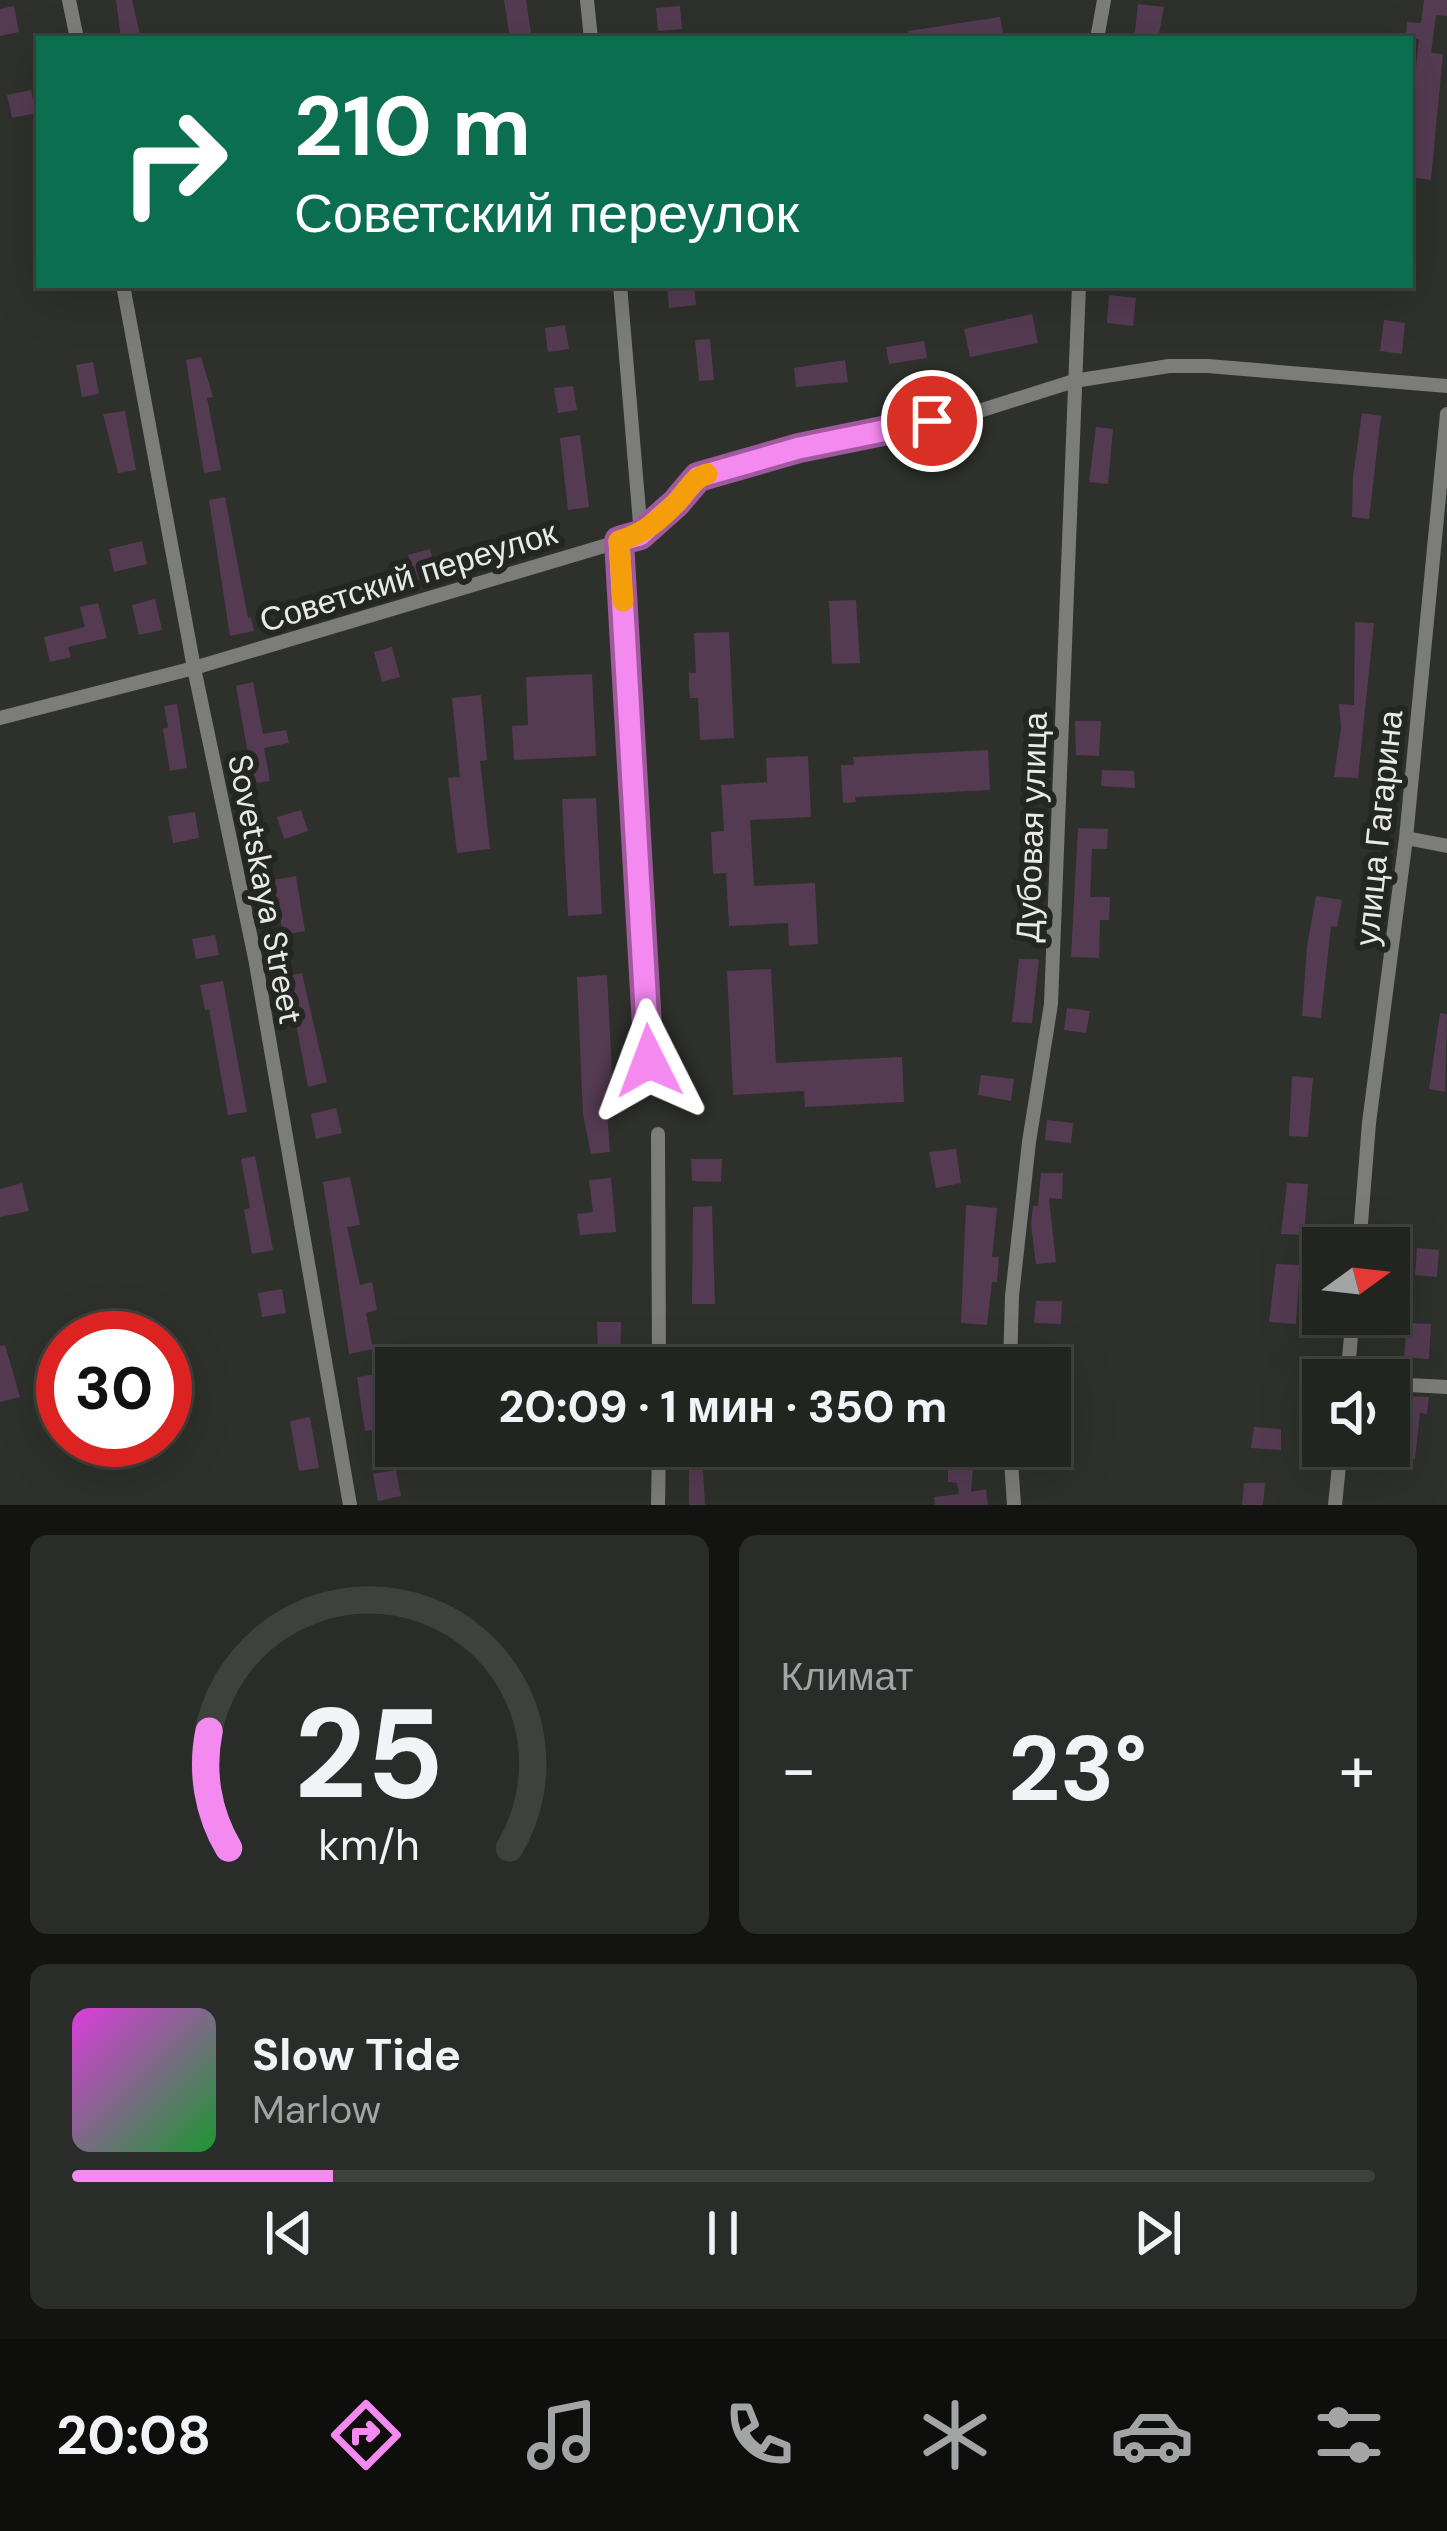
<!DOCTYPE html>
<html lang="ru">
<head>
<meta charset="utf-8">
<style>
  :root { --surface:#222420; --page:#2a2c29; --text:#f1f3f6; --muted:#a2a4a5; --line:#3f413e; --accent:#f489f0 }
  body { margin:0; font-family:"DM Sans",sans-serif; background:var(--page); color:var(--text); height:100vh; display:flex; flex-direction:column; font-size:45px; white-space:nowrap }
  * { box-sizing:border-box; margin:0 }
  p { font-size:39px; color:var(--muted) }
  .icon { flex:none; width:66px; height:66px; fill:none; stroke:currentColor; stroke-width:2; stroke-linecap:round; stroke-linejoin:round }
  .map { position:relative; height:1505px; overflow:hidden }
  .details { display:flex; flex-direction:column; gap:30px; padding:30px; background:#131412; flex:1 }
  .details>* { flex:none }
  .guide { position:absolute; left:36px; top:36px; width:1377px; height:252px; border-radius:0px; box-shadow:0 12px 48px #0002,0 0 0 3px var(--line); background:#0b6e4f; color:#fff; overflow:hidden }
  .needle { width:78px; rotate:75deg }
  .buttons { position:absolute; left:1302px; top:1227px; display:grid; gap:24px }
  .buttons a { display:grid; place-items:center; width:108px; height:108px; border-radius:0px; background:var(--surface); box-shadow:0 12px 48px #0002,0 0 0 3px var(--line); font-size:60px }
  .speed { position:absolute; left:36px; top:1311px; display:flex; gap:24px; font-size:60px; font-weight:700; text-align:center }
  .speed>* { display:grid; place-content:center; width:156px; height:156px; border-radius:50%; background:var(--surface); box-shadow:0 12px 48px #0002,0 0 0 3px var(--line); line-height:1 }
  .speed .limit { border:18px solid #d22; background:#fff; color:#111 }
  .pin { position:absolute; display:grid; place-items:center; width:102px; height:102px; color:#fff; margin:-51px; border:6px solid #fff; border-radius:50%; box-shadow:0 3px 12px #0007 }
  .me { position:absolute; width:132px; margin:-66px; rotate:357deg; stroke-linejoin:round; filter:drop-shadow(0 0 9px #0008) }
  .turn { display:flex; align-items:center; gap:42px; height:252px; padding:0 60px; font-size:54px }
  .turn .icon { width:156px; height:156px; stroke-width:2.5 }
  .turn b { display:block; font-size:84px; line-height:102px }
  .big { font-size:90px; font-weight:700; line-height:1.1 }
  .details .widget { flex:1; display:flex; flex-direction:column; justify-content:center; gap:18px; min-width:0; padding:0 42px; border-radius:18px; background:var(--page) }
  .details .dial { align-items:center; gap:0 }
  .dial svg { height:312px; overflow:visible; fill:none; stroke:var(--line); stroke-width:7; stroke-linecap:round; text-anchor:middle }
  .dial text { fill:var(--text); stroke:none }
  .song { display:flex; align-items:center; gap:36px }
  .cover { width:144px; height:144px; border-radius:18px; background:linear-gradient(135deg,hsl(300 70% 55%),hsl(130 70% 35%)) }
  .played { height:12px; border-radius:6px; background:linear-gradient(90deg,var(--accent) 20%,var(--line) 20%) }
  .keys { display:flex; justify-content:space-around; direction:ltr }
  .heat { display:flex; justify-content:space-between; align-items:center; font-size:66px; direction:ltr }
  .details .tiles { flex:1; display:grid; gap:30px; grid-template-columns:1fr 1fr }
  .widget:last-child { grid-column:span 2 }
  .trip { position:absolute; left:375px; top:1347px; width:696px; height:120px; border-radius:0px; background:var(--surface); box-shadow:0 12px 48px #0002,0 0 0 3px var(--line); font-weight:700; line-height:120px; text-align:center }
  .tabs { display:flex; height:192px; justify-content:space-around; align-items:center; background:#0e0e0d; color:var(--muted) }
  .tabs .icon { width:84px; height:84px }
  .tabs .current { color:var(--accent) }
  .tabs b { font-size:54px; color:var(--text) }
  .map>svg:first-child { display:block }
</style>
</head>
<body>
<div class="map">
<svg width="1447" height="1505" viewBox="0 0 1447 1505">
  <rect width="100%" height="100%" fill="#2e302b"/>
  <!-- building -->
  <path fill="#543b52" d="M116 0H132L141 39H121Z
    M504 0H526L532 39H510Z
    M1424 0H1447V16L1436 15 1431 53 1443 54 1431 180 1411 177 1416 126 1410 125 1419 39 1406 38 1407 22 1421 23Z
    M1138 4 1164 7 1158 39H1134Z
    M14 6 19 32 0 36V9Z
    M680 6 682 29 658 31 656 8Z
    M1000 17 1004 39H908V31Z
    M31 90 36 113 12 118 7 95Z
    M667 285H694L696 305 669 308Z
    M1109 295 1136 298 1133 326 1107 323Z
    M1032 314 1038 343 970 357 964 329Z
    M1384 320 1405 323 1402 354 1380 351Z
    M565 325 569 349 548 352 545 328Z
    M710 339 714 380 699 381 695 340Z
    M924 341 927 358 889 364 886 347Z
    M201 357 213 397 207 398 221 470 204 473 186 360Z
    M845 360 848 382 796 387 794 368Z
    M93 362 99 394 82 397 76 365Z
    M573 386 577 410 558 413 554 388Z
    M125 411 136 470 118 473 103 414Z
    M1362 413 1381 416 1369 519 1352 517 1353 477Z
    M1096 427 1113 429 1108 484 1089 482Z
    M580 435 589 507 568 510 560 438Z
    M225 497 248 618 251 617 254 631 230 636 209 500Z
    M142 541 147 564 114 572 109 549Z
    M430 549 437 575 392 587 395 597 377 602 371 579 412 568 408 555Z
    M155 599 162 630 139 635 132 605Z
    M856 600 860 663 832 664 829 601Z
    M98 603 107 638 68 647 71 657 50 662 44 637 85 627 80 607Z
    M1355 622 1374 623 1358 778 1334 777 1341 728 1339 704 1354 705Z
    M729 632 734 738 700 740 698 698H690L689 685V673H696L694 633Z
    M392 647 400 677 382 682 374 652Z
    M592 674 596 756 514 760 512 726 528 725 526 677Z
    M253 682 263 734 286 730 289 743 264 748 270 781 253 783 236 686Z
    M481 695 487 760 480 761 490 849 457 853 448 778 460 777 452 698Z
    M177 704 187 768 170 771 163 729 168 727 164 706Z
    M1075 721H1101L1099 756 1076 755Z
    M988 750 990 790 855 797 856 802 843 803 841 765H854L853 757Z
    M808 756 811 817 750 820 754 886 815 883 818 944 789 946 788 923 729 926 726 873 713 874 711 832 724 831 721 785 767 782 766 758Z
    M1102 770 1134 771 1135 788 1101 786Z
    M596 798 602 914 568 916 562 799Z
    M301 810 308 831 284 839 277 817Z
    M195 812 199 838 173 843 168 816Z
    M1078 828 1108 829 1107 849H1092L1090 897H1110L1109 920H1100L1099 958 1071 957Z
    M296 876 305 931 283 935 273 880Z
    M1316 896 1342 900 1337 927 1331 926 1321 1018 1302 1016 1307 946Z
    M215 935 219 955 196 959 192 939Z
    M1019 959H1039L1032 1023 1012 1022Z
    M771 969 776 1063 902 1057 904 1102 805 1107 804 1091 733 1095 727 971Z
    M302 973 327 1082 308 1087 287 976Z
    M607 975 614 1112H607L610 1152 591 1154 583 1114 577 977Z
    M223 981 247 1112 228 1115 209 1009 205 1010 200 985Z
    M1067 1008 1090 1011 1086 1033 1064 1030Z
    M1440 1013 1447 1014 1445 1092 1429 1089Z
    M981 1075 1014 1079 1011 1101 978 1095Z
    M1292 1076 1313 1078 1308 1137 1289 1136Z
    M336 1108 342 1133 316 1139 311 1114Z
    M1047 1120 1073 1123 1071 1143 1045 1140Z
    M956 1149 961 1183 936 1188 929 1152Z
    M255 1156 273 1250 252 1254 244 1210 250 1208 241 1159Z
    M691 1159H722L721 1182 692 1181Z
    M1041 1173H1063L1062 1199 1049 1198 1056 1262 1036 1264 1031 1224 1033 1206H1038Z
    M350 1177 360 1225 347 1227 360 1285 372 1282 377 1310 366 1313 373 1349 349 1354 323 1182Z
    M611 1178 616 1232 580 1235 577 1214 593 1212 589 1180Z
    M22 1183 29 1211 0 1217V1189Z
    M1287 1183 1308 1184 1304 1235 1281 1234Z
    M966 1205 997 1208 992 1257H999L997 1282H992L987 1325 961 1323Z
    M712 1206 715 1304H692L693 1207Z
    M1417 1248 1439 1250 1437 1277 1415 1275Z
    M1276 1264 1300 1265 1296 1324 1269 1322Z
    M282 1289 286 1313 262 1317 258 1293Z
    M1036 1301H1062L1061 1324 1034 1323Z
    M597 1322H621L620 1357 598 1358Z
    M1407 1323 1431 1324 1429 1359 1404 1357Z
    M5 1345 20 1397 0 1402V1346Z
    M383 1373 395 1425 365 1431 357 1377Z
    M1400 1396 1429 1397 1427 1414 1420 1413 1415 1459 1395 1457Z
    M310 1417 319 1468 299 1471 290 1421Z
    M1254 1427 1281 1429V1450L1251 1448Z
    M689 1446H709V1468H703L705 1505H689Z
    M948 1455 974 1456 971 1492 986 1489 988 1505H935L934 1497 959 1494 957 1483 948 1482Z
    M396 1470 401 1496 378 1501 373 1474Z
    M1244 1483H1265L1263 1505H1242Z"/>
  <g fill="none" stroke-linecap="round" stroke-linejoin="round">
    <!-- street -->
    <path stroke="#7c7d7a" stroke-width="14" d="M69 0 77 39
      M587 0 591 39
      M1097 39 1104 0
      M123 285 194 668 255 958 350 1505
      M620 285 641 535
      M619 541 649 1061 680 1082
      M0 718 194 668 641 535 676 503 698 477 799 448 976 412 1074 381 1169 366H1208L1447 386
      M1406 838 1447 846
      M658 1134 659 1368
      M1359 1248 1369 1123 1406 838 1447 414
      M1010 1368 1012 1296 1029 1142 1051 1004 1079 285
      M1347 1380 1353 1314
      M1389 1384 1447 1387
      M1010 1446 1014 1505
      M658 1505 659 1446
      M1335 1505 1341 1446"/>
  </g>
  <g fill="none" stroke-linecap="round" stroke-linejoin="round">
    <!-- route casing -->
    <g stroke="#9f599c" stroke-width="30">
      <path id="route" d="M649 1061 619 541 640 535 676 503 698 477 799 448 932 421"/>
    </g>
    <!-- route -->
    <use href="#route" stroke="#f489f0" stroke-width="21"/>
    <!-- slow -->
    <path stroke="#f59e0b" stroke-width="21" d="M623 601 619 541C643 534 660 520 678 501 688 490 692 479 707 474"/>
  </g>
  <g text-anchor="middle" stroke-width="12" stroke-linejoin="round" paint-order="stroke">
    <!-- street labels -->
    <g font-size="33" fill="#e9eae7" stroke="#242621">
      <text transform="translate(408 576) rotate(-17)" y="12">Советский переулок</text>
      <text transform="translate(1031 827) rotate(-88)" y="12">Дубовая улица</text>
      <text transform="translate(1378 828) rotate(-84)" y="12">улица Гагарина</text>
      <text transform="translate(266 889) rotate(79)" y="12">Sovetskaya Street</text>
    </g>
  </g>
</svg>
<div class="buttons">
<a><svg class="needle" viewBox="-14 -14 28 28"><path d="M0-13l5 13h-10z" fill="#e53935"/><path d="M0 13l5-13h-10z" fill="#a2a4a5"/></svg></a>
<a><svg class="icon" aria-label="sound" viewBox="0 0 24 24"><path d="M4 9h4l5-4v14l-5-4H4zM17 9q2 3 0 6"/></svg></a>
</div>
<div class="speed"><div class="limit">30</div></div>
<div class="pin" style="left:932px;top:421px;background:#d93025"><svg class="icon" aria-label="arrive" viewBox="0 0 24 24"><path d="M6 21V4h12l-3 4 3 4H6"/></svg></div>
<svg class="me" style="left:649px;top:1061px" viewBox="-20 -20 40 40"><path d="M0-17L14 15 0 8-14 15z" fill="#f489f0" stroke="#fff" stroke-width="4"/></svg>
<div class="trip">20:09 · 1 мин · 350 m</div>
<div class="guide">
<div class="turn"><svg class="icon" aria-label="right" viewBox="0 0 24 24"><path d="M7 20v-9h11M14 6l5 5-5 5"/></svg><div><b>210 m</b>Советский переулок</div></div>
</div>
</div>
<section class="details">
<div class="tiles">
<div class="widget dial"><svg viewBox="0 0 100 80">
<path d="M14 69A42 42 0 1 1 86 69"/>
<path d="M14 69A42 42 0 0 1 9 39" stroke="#f489f0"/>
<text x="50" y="56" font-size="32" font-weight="700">25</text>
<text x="50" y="72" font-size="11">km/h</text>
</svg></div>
<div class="widget"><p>Климат</p>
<div class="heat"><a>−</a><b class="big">23°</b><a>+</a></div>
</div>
<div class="widget">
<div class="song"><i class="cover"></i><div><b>Slow Tide</b><p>Marlow</p></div></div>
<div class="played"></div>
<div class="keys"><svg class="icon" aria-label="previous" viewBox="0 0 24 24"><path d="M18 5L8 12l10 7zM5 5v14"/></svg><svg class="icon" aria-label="pause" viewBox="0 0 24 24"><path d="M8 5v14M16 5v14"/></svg><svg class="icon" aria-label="next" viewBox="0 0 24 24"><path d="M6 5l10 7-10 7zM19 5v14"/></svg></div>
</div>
</div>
</section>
<nav class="tabs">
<b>20:08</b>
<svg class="icon current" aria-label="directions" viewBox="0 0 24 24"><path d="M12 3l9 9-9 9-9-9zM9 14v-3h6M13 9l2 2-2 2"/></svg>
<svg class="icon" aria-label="music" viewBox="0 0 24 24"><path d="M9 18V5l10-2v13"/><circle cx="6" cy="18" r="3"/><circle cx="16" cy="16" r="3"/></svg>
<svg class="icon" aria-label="phone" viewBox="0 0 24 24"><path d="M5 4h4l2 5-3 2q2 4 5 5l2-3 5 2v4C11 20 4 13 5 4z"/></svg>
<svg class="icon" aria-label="climate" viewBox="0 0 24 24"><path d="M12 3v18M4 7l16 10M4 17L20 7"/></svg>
<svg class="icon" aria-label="car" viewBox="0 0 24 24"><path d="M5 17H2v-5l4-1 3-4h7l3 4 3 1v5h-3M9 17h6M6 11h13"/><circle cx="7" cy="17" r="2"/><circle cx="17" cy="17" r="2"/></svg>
<svg class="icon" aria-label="filters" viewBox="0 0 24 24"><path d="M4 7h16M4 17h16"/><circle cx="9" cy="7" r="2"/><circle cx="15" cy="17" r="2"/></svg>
</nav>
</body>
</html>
